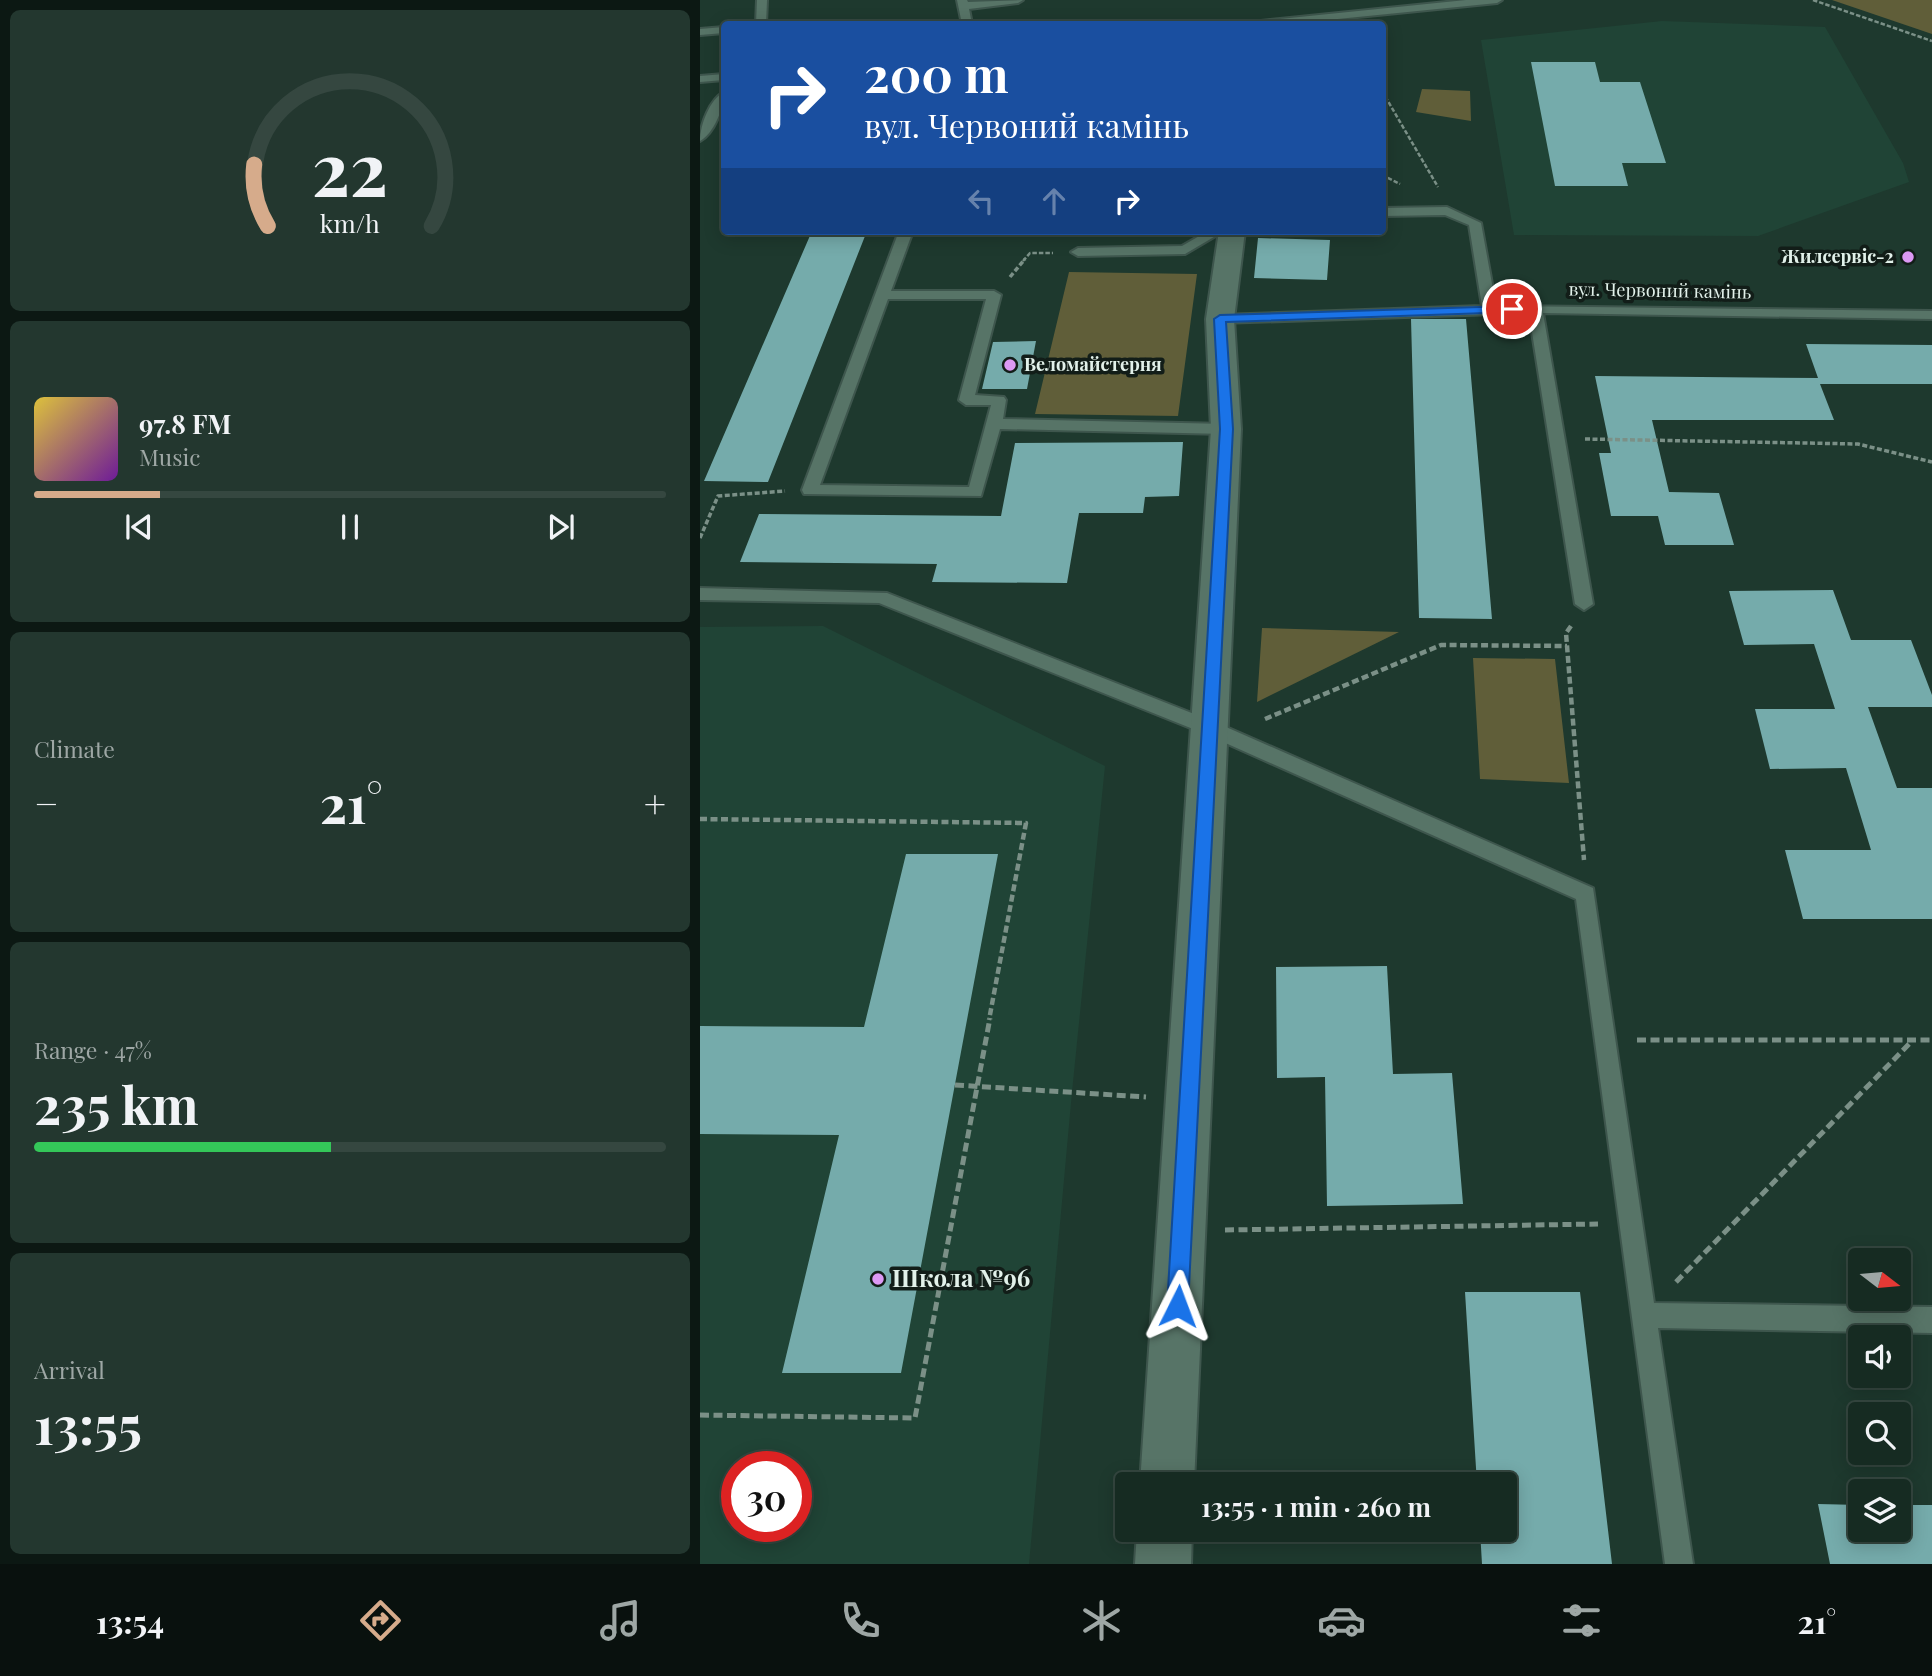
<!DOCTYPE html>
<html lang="en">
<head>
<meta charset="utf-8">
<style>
  :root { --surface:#162b22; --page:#23372f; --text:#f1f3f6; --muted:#9ea7a5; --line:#354740; --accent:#d6ab8b }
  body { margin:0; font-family:"Playfair Display",serif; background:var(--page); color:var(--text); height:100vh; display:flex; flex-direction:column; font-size:26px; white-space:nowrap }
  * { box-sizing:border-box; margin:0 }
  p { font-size:23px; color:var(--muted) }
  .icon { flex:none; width:38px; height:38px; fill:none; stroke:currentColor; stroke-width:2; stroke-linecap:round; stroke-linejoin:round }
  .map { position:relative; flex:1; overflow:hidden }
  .side { display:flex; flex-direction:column; gap:10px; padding:10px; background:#0c1813; width:700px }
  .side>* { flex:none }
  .hud { position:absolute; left:21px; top:21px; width:665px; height:214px; border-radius:7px; box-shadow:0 4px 18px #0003,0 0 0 2px var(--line); background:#1a4fa0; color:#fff; overflow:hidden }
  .needle { width:46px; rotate:106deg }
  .buttons { position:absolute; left:1148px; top:1248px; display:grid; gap:14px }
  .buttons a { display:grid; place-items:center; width:63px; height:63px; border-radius:7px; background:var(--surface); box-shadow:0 4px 18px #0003,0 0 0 2px var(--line); font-size:35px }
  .speed { position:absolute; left:21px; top:1451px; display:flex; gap:14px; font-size:35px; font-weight:700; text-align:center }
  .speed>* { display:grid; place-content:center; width:91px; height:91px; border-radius:50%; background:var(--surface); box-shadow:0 4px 18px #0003,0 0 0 2px var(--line); line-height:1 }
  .speed .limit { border:10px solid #d22; background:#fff; color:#111 }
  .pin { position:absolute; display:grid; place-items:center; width:60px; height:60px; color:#fff; margin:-30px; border:4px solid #fff; border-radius:50%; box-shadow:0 2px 7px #0007 }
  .me { position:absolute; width:77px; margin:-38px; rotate:3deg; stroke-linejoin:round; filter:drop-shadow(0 0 5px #0008) }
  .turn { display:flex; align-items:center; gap:24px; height:147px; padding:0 28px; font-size:32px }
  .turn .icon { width:91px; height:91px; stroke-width:2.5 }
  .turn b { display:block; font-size:49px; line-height:60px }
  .lanes { display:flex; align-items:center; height:66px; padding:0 28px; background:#0003; justify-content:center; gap:35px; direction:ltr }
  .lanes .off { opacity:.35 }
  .big { font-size:52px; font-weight:700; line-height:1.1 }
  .side .card { flex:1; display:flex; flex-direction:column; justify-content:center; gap:10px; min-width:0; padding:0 24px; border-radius:10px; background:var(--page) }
  .side .dial { align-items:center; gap:0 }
  .dial svg { height:182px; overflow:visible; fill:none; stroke:var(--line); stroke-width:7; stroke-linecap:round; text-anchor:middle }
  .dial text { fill:var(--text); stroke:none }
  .song { display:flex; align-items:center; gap:21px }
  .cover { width:84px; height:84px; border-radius:10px; background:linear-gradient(135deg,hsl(50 70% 55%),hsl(280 70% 35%)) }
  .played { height:7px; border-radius:4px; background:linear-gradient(90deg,var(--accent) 20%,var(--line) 20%) }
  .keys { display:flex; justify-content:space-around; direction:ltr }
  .heat { display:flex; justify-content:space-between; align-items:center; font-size:38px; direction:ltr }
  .charge { height:10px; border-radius:5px; background:linear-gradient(90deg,#34c759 47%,var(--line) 0) }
  .trip { position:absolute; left:415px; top:1472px; width:402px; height:70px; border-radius:7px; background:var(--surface); box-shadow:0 4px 18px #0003,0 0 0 2px var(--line); font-weight:700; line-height:70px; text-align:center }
  .tabs { display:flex; height:112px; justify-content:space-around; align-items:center; background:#09110e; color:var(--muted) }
  .tabs .icon { width:49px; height:49px }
  .tabs .active { color:var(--accent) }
  .tabs b { font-size:32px; color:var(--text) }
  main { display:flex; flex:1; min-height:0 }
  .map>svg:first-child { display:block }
</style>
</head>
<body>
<main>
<section class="side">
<div class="card dial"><svg viewBox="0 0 100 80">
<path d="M14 69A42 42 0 1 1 86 69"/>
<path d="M14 69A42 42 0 0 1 8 42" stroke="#d6ab8b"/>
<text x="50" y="56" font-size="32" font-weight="700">22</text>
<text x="50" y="72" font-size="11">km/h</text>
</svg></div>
<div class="card">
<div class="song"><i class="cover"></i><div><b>97.8 FM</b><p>Music</p></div></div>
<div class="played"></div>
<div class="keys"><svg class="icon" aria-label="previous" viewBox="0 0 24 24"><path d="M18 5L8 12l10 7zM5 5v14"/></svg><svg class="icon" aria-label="pause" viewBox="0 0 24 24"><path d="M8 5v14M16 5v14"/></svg><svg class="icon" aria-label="next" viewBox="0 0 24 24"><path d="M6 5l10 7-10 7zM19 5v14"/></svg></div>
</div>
<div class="card"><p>Climate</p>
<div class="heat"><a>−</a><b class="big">21°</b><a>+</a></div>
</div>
<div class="card"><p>Range · 47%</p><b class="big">235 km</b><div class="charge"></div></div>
<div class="card"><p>Arrival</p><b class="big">13:55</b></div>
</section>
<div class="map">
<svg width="1232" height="1564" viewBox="0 0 1232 1564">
  <rect width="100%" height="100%" fill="#1e392e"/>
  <!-- built -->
  <path fill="#204436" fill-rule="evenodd" d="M962 21 1125 27 1203 163 1209 182 1058 236 814 235 781 40Z
    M123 626 405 766 372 1092 329 1564H0V627ZM37 1466H96V1526H37Z"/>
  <!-- green -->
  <path fill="#605e39" d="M1132 0H1232V34Z
    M722 89 770 91 771 121 716 112Z
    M369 272 497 274 478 416 335 414Z
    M562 628 699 632 557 702Z
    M773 658 855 659 869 783 780 779Z"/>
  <!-- building -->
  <path fill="#75abab" d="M831 62H895L900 82H940L966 163H922L928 186H855Z
    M112 231H167L68 482 4 481Z
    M558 238 630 240 627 280 554 278Z
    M711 319H766L792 619 719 618Z
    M336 341 327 389H282L293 342Z
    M1106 344 1232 345V384H1120L1134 420H952L969 492 1019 493 1034 545H965L958 516H911L899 453H911L895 376 1118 378Z
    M483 442 479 496 445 497 443 513H379L367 583 232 582 237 564 40 562 59 514 301 516 315 443Z
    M1133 590 1151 640H1211L1232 695V707H1168L1197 788H1232V919H1103L1085 850H1171L1146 768 1070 769 1055 709H1135L1114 644 1044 645 1029 591Z
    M206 854H298L201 1373H82L139 1135 0 1134V1026L164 1027Z
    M687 966 693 1074 752 1073 763 1204 627 1206 625 1077 577 1078 576 967Z
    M765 1292H880L912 1564H782L780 1530H805V1484H777Z
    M1118 1504 1160 1505V1530H1199V1505H1232V1564H1130Z"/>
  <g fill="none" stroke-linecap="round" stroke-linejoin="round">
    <!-- lane casing -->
    <g stroke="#3e564d" stroke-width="4">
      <path id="lane" d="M57 0H67L66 24H56Z
        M257 0H267L268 2 323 0 318 3 269 9 272 24H262Z
        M766 0H802L797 3 588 24H556L561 21Z
        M24 27V33L0 35V29Z
        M24 74V80L0 82V76Z
        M24 92C25 105 14 134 0 141 0 125 10 99 24 92Z
        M747 207 781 223 796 306 1232 311V319L843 313 893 604 884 610 875 604 829 313 520 323 513 319 520 315 782 306 769 225 745 215 682 216V208Z
        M199 231H213L191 291H294L301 295 275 395 304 397 306 400 303 419 526 424 534 429 526 434 300 429 281 496 104 494 102 490ZM188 299H286L259 400 266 405H291L269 487 120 485Z
        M508 231H524L485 254 378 256 371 252 378 248 482 246Z
        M0 588 187 593 517 723 893 888 954 1303 1232 1307V1333L958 1328 993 1564H965L876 899 503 733 179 603 0 600Z"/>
    </g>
    <!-- street casing -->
    <g stroke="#3e564d" stroke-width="4">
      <path id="street" d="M519 231H545L534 319 541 429 494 1484H440L511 429 506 319Z
        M437 1530H492L491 1564H435Z"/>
    </g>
    <!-- path-far3 -->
    <path stroke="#7b9087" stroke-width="2.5" stroke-dasharray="4.5 2" stroke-linecap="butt" d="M1113 0 1232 41
      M682 91 738 187
      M682 175 700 184
      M323 261 330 253H353"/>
    <!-- path-far2 -->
    <path stroke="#7b9087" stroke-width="3.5" stroke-dasharray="5 2.5" stroke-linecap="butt" d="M310 277 325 259
      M885 439 1158 444 1232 462
      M0 538 18 496 85 491"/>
    <!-- path-far1 -->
    <path stroke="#7b9087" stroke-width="4.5" stroke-dasharray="7 3.5" stroke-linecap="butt" d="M871 626 866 633 884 860
      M565 719 741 645 867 646
      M0 819 326 823 289 1020"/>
    <!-- path -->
    <path stroke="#7b9087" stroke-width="5" stroke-dasharray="9 4.5" stroke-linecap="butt" d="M937 1040H1232
      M255 1085 446 1097
      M525 1230 898 1224
      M976 1282 1213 1040
      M0 1415 215 1418 290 1018"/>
    <!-- lane -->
    <use href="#lane" fill="#577467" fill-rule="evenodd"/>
    <!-- street -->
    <use href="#street" fill="#577467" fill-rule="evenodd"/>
  </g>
  <!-- route -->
  <path fill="#1a73e8" stroke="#114b97" stroke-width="2" d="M812 306 818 309 816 312 526 322 533 429 488 1306 485 1314 478 1317 470 1314 467 1306 520 429 514 319 520 315Z"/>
  <!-- markers -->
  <g fill="#dc99f4" stroke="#121d18" stroke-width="2.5">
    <circle cx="1208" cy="257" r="7"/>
    <circle cx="310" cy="365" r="7"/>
    <circle cx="178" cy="1279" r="7"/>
  </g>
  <g text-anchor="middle" stroke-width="7" stroke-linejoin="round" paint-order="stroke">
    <!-- far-poi labels -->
    <g font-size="18" font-weight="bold" fill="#e2f1ea" stroke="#121d18" text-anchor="end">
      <text x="1194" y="263">Жилсервіс-2</text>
      <text x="324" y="371" text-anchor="start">Веломайстерня</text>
    </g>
    <!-- far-street labels -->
    <g font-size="18" fill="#e2f1ea" stroke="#121d18">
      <text transform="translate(960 291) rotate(1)" y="6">вул. Червоний камінь</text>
    </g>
    <!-- near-poi labels -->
    <g font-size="24" font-weight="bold" fill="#e2f1ea" stroke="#121d18" text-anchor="start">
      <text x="192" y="1287">Школа №96</text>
    </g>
  </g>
</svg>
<div class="buttons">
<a><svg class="needle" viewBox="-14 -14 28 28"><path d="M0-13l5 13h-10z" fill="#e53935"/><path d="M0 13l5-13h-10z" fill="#9ea7a5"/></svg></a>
<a><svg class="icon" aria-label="sound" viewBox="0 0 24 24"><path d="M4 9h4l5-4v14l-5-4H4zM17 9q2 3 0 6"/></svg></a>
<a><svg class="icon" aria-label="search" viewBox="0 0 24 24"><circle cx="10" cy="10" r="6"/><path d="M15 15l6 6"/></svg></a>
<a><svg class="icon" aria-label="layers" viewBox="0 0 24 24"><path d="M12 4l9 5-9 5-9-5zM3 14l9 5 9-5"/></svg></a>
</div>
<div class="speed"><div class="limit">30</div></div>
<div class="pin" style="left:812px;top:309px;background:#d93025"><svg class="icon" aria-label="arrive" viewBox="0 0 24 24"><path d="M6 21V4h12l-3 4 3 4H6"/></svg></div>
<svg class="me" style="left:478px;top:1306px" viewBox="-20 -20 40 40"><path d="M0-17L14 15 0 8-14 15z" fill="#1a73e8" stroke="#fff" stroke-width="4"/></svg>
<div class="trip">13:55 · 1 min · 260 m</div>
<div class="hud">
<div class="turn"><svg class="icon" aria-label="right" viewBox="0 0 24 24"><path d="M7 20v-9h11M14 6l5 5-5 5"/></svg><div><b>200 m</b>вул. Червоний камінь</div></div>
<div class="lanes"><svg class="icon off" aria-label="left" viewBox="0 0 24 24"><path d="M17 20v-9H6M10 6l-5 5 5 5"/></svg><svg class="icon off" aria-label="ahead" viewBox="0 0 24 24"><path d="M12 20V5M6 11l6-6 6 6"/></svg><svg class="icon" aria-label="right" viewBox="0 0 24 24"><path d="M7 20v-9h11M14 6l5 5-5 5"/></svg></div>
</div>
</div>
</main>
<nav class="tabs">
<b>13:54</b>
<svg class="icon active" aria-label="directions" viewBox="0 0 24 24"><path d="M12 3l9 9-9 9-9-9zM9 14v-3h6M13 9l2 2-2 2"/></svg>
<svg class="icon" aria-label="music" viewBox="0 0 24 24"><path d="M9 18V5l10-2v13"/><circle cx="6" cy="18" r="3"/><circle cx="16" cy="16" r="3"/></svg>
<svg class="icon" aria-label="phone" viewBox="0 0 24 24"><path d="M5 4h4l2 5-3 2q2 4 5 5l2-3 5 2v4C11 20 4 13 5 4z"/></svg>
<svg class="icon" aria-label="climate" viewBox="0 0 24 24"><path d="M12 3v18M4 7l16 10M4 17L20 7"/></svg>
<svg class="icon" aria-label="car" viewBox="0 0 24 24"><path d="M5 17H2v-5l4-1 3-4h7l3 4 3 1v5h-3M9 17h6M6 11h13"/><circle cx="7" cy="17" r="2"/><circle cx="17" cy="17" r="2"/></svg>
<svg class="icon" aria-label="filters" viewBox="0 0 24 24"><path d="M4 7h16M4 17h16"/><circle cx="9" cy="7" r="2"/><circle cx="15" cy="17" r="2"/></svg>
<b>21°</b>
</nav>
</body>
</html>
